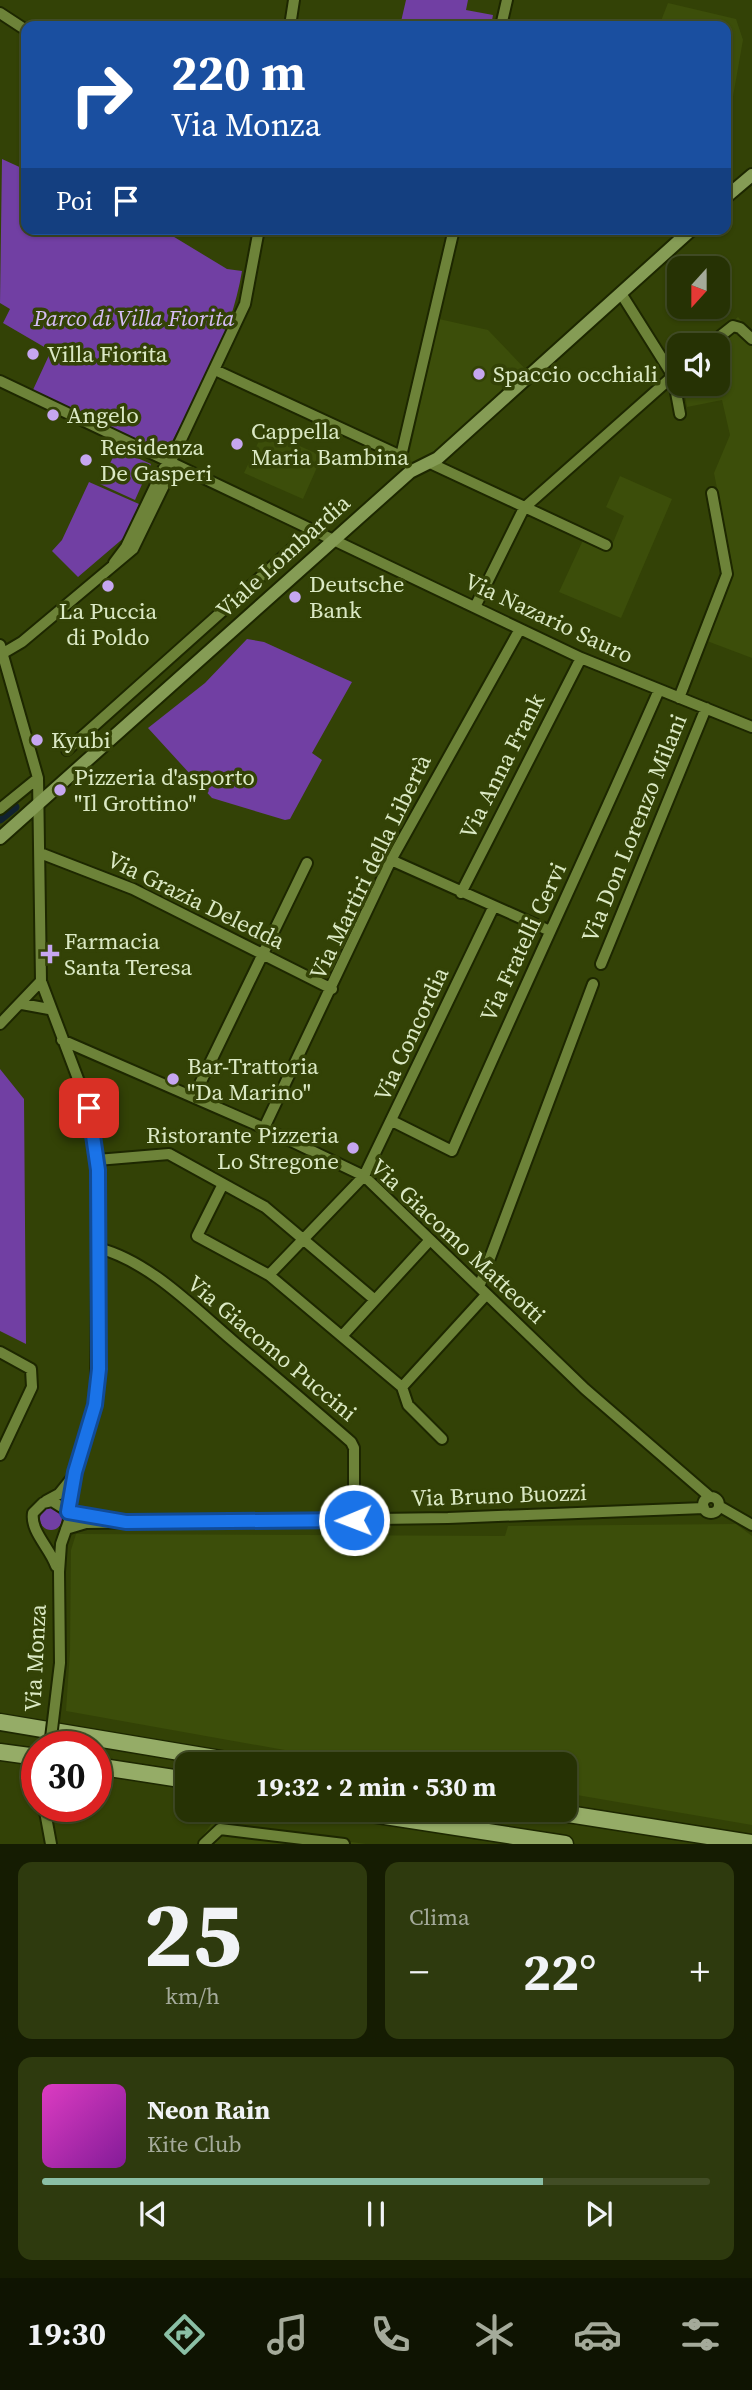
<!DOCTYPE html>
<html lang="it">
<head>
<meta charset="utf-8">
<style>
  :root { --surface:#263204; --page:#2e3a0e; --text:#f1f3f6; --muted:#a4aa9a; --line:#424d26; --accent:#8abfa5 }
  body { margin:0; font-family:"Source Serif 4",serif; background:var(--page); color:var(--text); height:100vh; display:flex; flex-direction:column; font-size:26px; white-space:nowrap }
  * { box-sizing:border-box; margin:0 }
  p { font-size:23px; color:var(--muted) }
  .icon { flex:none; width:38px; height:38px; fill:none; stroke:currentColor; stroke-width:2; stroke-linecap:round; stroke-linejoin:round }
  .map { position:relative; height:1844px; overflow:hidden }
  .details { display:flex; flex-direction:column; gap:18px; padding:18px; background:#151c02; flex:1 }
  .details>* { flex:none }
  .guide { position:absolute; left:21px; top:21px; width:710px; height:214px; border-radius:14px; box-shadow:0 2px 5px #0004,0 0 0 2px var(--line); background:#1a4fa0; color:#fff; overflow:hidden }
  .needle { width:46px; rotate:201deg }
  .fabs { position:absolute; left:667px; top:256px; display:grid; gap:14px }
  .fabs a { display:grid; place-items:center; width:63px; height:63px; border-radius:14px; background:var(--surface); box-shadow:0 2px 5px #0004,0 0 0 2px var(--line); font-size:35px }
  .speed { position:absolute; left:21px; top:1731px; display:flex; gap:14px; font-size:35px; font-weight:700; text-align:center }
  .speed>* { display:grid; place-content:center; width:91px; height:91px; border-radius:50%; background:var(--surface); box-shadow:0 2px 5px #0004,0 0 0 2px var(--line); line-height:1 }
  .speed .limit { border:10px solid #d22; background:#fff; color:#111 }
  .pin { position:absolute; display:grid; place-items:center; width:60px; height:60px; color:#fff; margin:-30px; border-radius:14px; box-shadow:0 4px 10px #0006 }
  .me { position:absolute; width:77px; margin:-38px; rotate:269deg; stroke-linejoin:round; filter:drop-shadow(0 0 5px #0008) }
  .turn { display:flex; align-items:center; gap:24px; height:147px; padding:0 35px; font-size:32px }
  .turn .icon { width:91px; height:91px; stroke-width:2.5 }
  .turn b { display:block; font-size:49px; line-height:60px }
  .then { display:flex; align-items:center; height:66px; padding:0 35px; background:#0003; gap:14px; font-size:26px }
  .big { font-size:52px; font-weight:700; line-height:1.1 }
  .details .card { flex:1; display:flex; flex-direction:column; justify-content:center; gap:10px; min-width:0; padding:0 24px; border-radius:14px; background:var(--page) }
  .details .dial { align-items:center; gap:0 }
  .dial b { font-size:91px; line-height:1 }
  .song { display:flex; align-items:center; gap:21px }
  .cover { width:84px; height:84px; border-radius:10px; background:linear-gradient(135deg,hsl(310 70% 55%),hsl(290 70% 35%)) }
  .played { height:7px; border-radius:4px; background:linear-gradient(90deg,var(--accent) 75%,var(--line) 75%) }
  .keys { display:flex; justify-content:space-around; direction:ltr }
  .heat { display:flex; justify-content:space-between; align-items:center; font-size:38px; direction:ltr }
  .details .tiles { flex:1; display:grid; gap:18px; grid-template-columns:1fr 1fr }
  .card:last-child { grid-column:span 2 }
  .trip { position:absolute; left:175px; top:1752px; width:402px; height:70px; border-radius:14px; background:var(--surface); box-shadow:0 2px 5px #0004,0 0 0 2px var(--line); font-weight:700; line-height:70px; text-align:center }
  .dock { display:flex; height:112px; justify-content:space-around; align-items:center; background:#0f1402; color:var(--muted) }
  .dock .icon { width:49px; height:49px }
  .dock .current { color:var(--accent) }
  .dock b { font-size:32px; color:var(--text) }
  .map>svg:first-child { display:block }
</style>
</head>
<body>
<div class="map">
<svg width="752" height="1844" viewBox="0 0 752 1844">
  <rect width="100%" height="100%" fill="#334206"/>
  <!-- built -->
  <path fill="#3c4e0a" d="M668 3 736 19 743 40 729 119H726V26H659Z
    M738 317 752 332V658L707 641 733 569 714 473 730 435 722 400 687 407 683 383H718V345H705Z
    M439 319 488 330 530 374 433 459 415 465 408 459Z
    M264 430 322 456 303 499 244 473Z
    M620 476 672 499 621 618 559 592 584 538 610 550 624 516 606 507Z
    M736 1524 752 1536V1825L565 1793V1764H363L66 1711 70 1651 71 1550 76 1534 505 1536 508 1526Z
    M212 1823 366 1844H197Z"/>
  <!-- green -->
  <path fill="#713fa3" d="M406 0H468L466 10 493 15 491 26H400Z
    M2 159 26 170V229H161L227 269 242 271C231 338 195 397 164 457L32 392 51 351 3 323 10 309 0 303Z
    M117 449 151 464 135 500 100 484Z
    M89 482 139 504 126 536 78 577 52 551 62 540Z
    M247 639 264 642 352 682 312 753 322 760 290 819 285 820 212 798 148 728 205 683Z
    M0 1069 24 1099 26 1344 0 1331Z
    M40 1519a11 11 0 1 1 22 0a11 11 0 1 1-22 0Z"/>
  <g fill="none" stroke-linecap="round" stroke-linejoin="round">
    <!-- canal -->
    <path stroke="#11222f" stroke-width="9" d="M0 819 15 807"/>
    <!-- minor casing -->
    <g stroke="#1d2700" stroke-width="14">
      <path id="minor" d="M0 13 26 30
        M290 26 294 0
        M501 26 507 0
        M622 295 673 376 679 371
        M709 345 733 326 740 328 752 339
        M215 370 401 456 454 229
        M673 376 680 414
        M0 381 581 658 752 727
        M430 463 606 545
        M114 563 126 547 164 468 170 463 245 304 259 229
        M475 607 524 508 673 376
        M0 645 38 778 41 981 89 1108 98 1170 96 1395 75 1472 68 1503 69 1521 61 1544 59 1572
        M0 655 22 642 133 549 171 471 170 463
        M679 698 727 574 712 493
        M67 750 312 531
        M0 809 38 778
        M40 853 133 889 332 989
        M391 860 550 931
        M461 893 581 658
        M601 964 706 708
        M22 1004 49 1009
        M0 1024 41 981
        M62 1040 264 1128 364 1176 585 1389 710 1497
        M194 1096 307 863
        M392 1121 452 1151C519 997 591 845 659 690
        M264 1128 391 860 520 629
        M97 1160 169 1154 265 1207 375 1300
        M223 1184 197 1236 269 1275 402 1387 408 1405 442 1439
        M98 1248C149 1261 193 1307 233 1341 272 1374 312 1408 351 1442L354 1448V1520
        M269 1275 364 1176 493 908
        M479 1287 593 984
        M342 1336 430 1240
        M0 1352 31 1369 32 1387 0 1455
        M402 1387 486 1295
        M703 1505a8 8 0 1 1 16 0a8 8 0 1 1-16 0Z
        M46 1501 59 1494 72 1478
        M719 1506 752 1525
        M68 1512 110 1519
        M66 1529 86 1523 448 1518 704 1508
        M56 1566C50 1548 30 1531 33 1513L43 1503 52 1501 68 1511
        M44 1806 51 1844
        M204 1844 220 1829 344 1844"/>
    </g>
    <!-- major casing -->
    <g stroke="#1d2700" stroke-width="16">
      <path id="major" d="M726 197 752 175
        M0 838 410 472 438 458 692 229"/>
    </g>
    <!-- highway casing -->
    <g stroke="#1d2700" stroke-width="19">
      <path id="highway" d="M0 1722 251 1764
        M0 1752 37 1757
        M96 1766 187 1780
        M346 1810 565 1844
        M543 1810 752 1843"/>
    </g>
    <!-- minor -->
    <use href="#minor" stroke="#6d8339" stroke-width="10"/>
    <!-- major -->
    <use href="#major" stroke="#859c55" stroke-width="12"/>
    <!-- highway -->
    <use href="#highway" stroke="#95ac67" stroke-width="16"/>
    <!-- minor-bridge casing -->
    <g stroke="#1d2700" stroke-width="14" stroke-linecap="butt">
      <path id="minor-bridge" d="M50 1746 60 1663 59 1572"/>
    </g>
    <!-- minor-bridge -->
    <use href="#minor-bridge" stroke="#6d8339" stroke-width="10"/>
  </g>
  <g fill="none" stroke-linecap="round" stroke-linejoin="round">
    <!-- route casing -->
    <g stroke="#114b97" stroke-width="18">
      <path id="route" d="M89 1108 98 1170 99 1369 95 1405 75 1472 68 1512 126 1522 354 1520"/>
    </g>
    <!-- route -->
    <use href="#route" stroke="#1a73e8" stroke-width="12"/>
  </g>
  <!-- markers -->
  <g fill="#c6a6f0" stroke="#334206" stroke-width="2.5">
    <circle cx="33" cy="354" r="7"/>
    <circle cx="479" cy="374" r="7"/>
    <circle cx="53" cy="415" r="7"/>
    <circle cx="237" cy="444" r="7"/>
    <circle cx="86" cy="460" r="7"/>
    <circle cx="108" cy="586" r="7"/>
    <circle cx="295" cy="597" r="7"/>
    <circle cx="37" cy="740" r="7"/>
    <circle cx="60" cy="790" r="7"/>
    <path d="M46.5 943.5h7v7h7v7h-7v7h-7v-7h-7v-7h7z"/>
    <circle cx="173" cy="1079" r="7"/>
    <circle cx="353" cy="1148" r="7"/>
  </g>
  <g text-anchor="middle" stroke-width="7" stroke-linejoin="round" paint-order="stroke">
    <!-- park labels -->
    <g font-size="23" font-style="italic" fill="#d5bef5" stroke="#334206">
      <text x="134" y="326">Parco di Villa Fiorita</text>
    </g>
    <!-- poi labels -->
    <g font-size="23" fill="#dbe9c4" stroke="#334206" text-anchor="start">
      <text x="47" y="362">Villa Fiorita</text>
      <text x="493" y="382">Spaccio occhiali</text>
      <text x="67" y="423">Angelo</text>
      <text x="251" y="439">Cappella<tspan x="251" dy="26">Maria Bambina</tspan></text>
      <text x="100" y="455">Residenza<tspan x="100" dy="26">De Gasperi</tspan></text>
      <text x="309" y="592">Deutsche<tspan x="309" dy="26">Bank</tspan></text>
      <text x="108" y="619" text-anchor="middle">La Puccia<tspan x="108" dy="26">di Poldo</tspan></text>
      <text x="51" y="748">Kyubi</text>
      <text x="74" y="785">Pizzeria d'asporto<tspan x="74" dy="26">"Il Grottino"</tspan></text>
      <text x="64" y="949">Farmacia<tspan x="64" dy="26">Santa Teresa</tspan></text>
      <text x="187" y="1074">Bar-Trattoria<tspan x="187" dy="26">"Da Marino"</tspan></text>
      <text x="339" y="1143" text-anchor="end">Ristorante Pizzeria<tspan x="339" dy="26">Lo Stregone</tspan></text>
    </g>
    <!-- street labels -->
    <g font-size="23" fill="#dbe9c4" stroke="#334206">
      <text transform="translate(283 556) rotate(-42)" y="8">Viale Lombardia</text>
      <text transform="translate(549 618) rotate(25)" y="8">Via Nazario Sauro</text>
      <text transform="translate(502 766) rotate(-63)" y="8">Via Anna Frank</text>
      <text transform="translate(634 828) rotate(-68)" y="8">Via Don Lorenzo Milani</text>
      <text transform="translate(370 867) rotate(-64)" y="8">Via Martiri della Libertà</text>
      <text transform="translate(196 900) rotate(26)" y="8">Via Grazia Deledda</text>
      <text transform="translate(523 942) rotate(-65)" y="8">Via Fratelli Cervi</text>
      <text transform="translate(411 1034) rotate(-65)" y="8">Via Concordia</text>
      <text transform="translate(458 1241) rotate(43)" y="8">Via Giacomo Matteotti</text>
      <text transform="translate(272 1348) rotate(40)" y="8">Via Giacomo Puccini</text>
      <text transform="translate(499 1495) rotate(-2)" y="8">Via Bruno Buozzi</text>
      <text transform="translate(35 1658) rotate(-87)" y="8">Via Monza</text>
    </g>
  </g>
</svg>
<div class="fabs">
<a><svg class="needle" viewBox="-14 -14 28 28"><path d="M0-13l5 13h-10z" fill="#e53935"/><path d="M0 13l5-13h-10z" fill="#a4aa9a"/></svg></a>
<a><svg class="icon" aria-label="sound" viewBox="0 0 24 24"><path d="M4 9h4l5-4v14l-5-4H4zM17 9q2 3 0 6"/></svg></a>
</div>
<div class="speed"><div class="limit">30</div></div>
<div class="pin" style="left:89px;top:1108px;background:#d93025"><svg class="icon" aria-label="arrive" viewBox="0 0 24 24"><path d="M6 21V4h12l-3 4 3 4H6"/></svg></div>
<svg class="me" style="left:354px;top:1520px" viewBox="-20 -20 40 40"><circle r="17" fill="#1a73e8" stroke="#fff" stroke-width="3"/><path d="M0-11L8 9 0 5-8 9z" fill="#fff"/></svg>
<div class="trip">19:32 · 2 min · 530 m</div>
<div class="guide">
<div class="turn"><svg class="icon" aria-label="right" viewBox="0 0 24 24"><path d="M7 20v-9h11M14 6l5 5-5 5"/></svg><div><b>220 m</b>Via Monza</div></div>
<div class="then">Poi<svg class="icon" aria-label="arrive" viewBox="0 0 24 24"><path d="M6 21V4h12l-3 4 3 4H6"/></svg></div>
</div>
</div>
<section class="details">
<div class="tiles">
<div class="card dial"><b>25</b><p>km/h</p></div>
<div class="card"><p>Clima</p>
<div class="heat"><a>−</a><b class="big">22°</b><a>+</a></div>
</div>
<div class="card">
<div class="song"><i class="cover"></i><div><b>Neon Rain</b><p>Kite Club</p></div></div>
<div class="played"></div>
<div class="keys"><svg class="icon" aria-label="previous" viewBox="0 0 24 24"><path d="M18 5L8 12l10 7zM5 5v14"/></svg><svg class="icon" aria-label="pause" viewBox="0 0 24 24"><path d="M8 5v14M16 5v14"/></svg><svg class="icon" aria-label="next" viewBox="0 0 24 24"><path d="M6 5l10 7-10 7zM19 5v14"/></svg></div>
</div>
</div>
</section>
<nav class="dock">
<b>19:30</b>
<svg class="icon current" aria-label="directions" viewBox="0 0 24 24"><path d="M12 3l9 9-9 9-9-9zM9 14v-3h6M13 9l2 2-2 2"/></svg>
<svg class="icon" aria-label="music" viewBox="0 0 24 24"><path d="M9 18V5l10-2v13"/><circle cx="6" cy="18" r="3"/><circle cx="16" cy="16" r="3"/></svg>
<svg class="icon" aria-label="phone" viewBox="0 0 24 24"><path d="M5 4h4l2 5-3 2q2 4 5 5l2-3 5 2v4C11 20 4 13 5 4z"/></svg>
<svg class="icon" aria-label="climate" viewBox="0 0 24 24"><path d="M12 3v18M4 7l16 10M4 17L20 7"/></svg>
<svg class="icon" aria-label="car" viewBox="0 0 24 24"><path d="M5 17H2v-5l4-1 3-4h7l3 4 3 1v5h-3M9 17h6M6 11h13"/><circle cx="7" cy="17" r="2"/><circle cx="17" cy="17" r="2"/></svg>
<svg class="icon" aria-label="filters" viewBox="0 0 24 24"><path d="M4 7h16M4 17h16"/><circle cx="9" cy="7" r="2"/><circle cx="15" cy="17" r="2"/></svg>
</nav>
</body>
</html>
